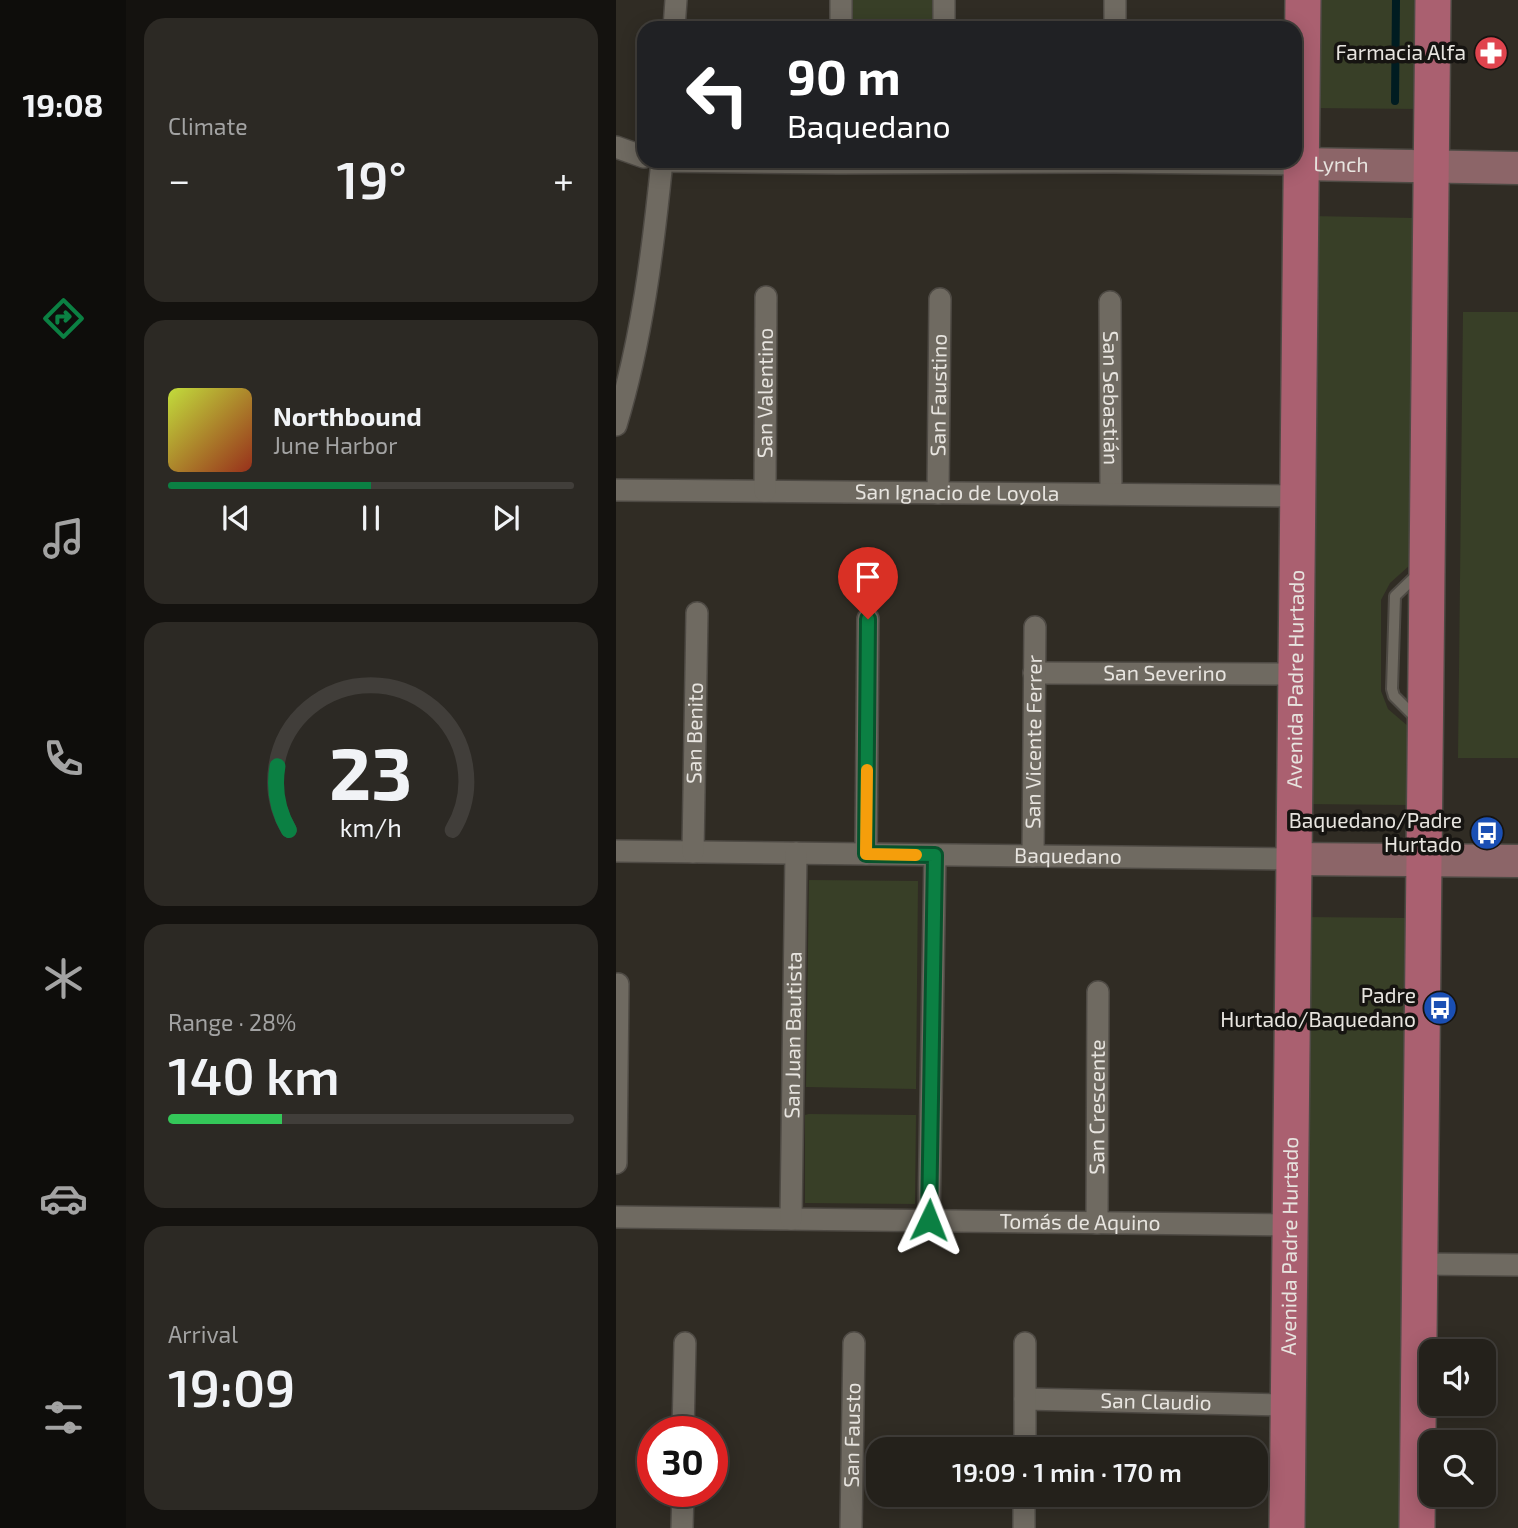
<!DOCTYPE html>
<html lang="en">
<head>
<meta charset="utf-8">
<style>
  :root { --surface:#24211b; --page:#2c2924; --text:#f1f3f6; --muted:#a3a3a3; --line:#413e3a; --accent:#0b8043 }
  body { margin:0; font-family:"Exo 2",sans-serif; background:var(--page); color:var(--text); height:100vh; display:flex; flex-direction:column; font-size:26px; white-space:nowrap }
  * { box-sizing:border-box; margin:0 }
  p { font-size:23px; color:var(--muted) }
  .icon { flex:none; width:38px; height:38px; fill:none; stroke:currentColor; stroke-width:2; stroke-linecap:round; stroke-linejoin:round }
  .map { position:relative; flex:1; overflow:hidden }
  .details { display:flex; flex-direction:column; gap:18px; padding:18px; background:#14120f; width:490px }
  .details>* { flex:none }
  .guide { position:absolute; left:21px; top:21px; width:665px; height:147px; border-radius:21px; box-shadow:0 4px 18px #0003,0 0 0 2px var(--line); background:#202124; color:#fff; overflow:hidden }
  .tools { position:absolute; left:803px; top:1339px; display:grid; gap:14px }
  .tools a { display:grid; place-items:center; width:77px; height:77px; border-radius:14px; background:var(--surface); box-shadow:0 4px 18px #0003,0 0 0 2px var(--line); font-size:35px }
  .speed { position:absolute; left:21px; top:1416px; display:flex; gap:14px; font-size:35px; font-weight:700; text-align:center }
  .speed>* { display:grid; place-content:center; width:91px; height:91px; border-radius:50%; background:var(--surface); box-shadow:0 4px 18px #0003,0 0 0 2px var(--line); line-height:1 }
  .speed .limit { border:10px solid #d22; background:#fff; color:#111 }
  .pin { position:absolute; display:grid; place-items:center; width:60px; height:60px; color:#fff; margin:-72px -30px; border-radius:50% 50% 50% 0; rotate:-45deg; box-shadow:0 0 7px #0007 }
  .pin .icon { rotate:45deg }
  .me { position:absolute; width:77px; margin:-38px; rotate:2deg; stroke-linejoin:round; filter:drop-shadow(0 0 5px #0008) }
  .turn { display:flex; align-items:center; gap:24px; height:147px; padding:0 35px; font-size:32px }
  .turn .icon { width:91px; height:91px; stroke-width:2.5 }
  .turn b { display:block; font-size:49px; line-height:60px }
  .big { font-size:52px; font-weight:600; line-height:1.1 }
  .details .widget { flex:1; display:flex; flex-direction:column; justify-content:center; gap:10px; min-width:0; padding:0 24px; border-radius:21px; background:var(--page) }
  .details .dial { align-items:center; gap:0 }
  .dial svg { height:182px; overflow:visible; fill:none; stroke:var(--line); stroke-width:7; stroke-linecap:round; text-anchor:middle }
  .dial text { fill:var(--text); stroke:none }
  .song { display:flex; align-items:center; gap:21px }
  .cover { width:84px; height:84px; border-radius:10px; background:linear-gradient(135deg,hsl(70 70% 55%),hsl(10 70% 35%)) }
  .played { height:7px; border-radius:4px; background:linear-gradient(90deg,var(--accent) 50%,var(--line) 50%) }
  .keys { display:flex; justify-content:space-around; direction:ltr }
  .heat { display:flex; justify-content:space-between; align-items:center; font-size:38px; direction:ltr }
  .charge { height:10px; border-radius:5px; background:linear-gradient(90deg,#34c759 28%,var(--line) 0) }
  .trip { position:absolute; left:250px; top:1437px; width:402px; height:70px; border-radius:21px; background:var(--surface); box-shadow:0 4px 18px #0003,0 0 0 2px var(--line); font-weight:600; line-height:70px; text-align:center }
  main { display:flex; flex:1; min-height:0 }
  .dock { display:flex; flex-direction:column; width:126px; justify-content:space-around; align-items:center; background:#0e0d0b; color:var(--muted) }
  .dock .icon { width:49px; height:49px }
  .dock .current { color:var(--accent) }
  .dock b { font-size:32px; color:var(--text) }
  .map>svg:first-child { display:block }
</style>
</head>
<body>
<main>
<nav class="dock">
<b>19:08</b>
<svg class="icon current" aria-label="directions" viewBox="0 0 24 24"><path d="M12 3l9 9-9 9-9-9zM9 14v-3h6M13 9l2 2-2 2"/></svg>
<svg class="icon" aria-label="music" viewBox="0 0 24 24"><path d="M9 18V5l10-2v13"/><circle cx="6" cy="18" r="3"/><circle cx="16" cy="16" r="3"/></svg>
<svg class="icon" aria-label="phone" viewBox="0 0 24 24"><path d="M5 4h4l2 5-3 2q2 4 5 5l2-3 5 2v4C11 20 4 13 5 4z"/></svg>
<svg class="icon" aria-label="climate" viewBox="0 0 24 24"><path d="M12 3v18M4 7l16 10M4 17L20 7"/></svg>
<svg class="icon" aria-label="car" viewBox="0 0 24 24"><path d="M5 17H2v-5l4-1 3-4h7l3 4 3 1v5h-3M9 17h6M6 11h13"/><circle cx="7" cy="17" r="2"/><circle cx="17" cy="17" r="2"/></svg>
<svg class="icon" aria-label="filters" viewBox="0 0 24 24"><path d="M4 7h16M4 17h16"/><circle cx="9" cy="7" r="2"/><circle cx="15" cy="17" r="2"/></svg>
</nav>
<section class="details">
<div class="widget"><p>Climate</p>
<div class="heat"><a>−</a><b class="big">19°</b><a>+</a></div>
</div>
<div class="widget">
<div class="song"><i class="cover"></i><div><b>Northbound</b><p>June Harbor</p></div></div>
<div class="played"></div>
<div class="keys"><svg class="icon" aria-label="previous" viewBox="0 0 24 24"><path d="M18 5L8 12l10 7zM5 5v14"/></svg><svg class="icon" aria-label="pause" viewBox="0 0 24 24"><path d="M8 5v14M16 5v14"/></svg><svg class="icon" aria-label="next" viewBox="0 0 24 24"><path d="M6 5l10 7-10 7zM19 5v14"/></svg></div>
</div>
<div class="widget dial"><svg viewBox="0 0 100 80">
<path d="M14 69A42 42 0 1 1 86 69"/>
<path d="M14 69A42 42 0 0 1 9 41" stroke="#0b8043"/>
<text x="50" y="56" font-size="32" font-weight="700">23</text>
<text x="50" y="72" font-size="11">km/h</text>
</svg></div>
<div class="widget"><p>Range · 28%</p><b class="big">140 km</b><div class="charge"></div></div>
<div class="widget"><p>Arrival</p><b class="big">19:09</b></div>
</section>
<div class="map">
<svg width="902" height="1528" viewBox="0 0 902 1528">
  <rect width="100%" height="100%" fill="#302c24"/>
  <!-- green -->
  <path fill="#383f27" d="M235 0H317V28H235Z
    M697 0H804V109L696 108Z
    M695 216 798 218 794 565 774 583 765 600V691L772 709 793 727 794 805 688 804Z
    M847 312H902V758H842Z
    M193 880 302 881 300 1089 190 1087Z
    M688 917 794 918 789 1528H683Z
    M193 1114 300 1115 299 1204 189 1203V1115Z"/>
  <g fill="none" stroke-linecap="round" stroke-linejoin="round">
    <!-- stream -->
    <path stroke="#001c21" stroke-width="8" d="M779 101 780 0"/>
    <!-- lane casing -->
    <g stroke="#4e4a44" stroke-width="14">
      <path id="lane" d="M802 720 778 696 776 689 779 596 804 572"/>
    </g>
    <!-- street casing -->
    <g stroke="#4e4a44" stroke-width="24">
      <g id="street">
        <path d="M58 28 60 0"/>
        <path d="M225 28V0"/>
        <path d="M328 28V0"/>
        <path d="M499 28V0"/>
        <path d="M0 147 28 157"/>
        <path d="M44 161 223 163 498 162 685 164"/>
        <path id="s1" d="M494 302 495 494"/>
        <path d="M0 425C26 339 37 250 46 161"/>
        <path id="s2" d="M0 490 682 496"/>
        <path id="s3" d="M149 491 150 297"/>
        <path id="s4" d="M322 493 324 299"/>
        <path id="s5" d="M418 673 680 674"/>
        <path id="s6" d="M0 851 678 859"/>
        <path id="s7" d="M77 852 81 613"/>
        <path d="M250 854 252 619"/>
        <path id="s8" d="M417 856 419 627"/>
        <path d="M0 1163 2 984"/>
        <path id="s9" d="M0 1217 674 1225"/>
        <path id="s10" d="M175 1219 180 853"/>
        <path d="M313 1220 319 855"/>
        <path id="s11" d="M481 1223 482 992"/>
        <path d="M804 1264 902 1265"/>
        <path id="s12" d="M409 1399 672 1405"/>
        <path d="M67 1432 69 1343"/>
        <path d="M409 1449V1343"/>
        <path d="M66 1528 67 1491"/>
        <path id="s13" d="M235 1528 238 1343"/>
        <path d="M408 1528V1494"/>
      </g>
    </g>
    <!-- secondary casing -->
    <g stroke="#4e4a44" stroke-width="35">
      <g id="secondary">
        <path id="s14" d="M685 164 902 168"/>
        <path d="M678 859 902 861"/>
      </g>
    </g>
    <!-- primary casing -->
    <g stroke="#4e4a44" stroke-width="38">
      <g id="primary">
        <path id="s15" d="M671 1528 687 0"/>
        <path d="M801 1528 817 0"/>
      </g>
    </g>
    <!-- lane -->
    <use href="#lane" stroke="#6f6a61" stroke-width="10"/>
    <!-- street -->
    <use href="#street" stroke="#6f6a61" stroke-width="21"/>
    <!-- secondary -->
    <use href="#secondary" stroke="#8c6568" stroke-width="32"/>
    <!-- primary -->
    <use href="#primary" stroke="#aa6070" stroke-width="35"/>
  </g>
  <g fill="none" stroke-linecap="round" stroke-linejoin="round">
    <!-- route casing -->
    <g stroke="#07532c" stroke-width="18">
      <path id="route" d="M252 619 250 854 319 855 313 1220"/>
    </g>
    <!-- route -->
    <use href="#route" stroke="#0b8043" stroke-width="12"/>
    <!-- slow -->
    <path stroke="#f59e0b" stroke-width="12" d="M251 770 250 854 300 855"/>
  </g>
  <!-- icons -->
  <defs>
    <g id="pharmacy-disc" transform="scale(1.75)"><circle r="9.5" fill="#e0444e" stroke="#161411"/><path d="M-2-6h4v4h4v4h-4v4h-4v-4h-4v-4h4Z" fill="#fff"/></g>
    <g id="bus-disc" transform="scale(1.75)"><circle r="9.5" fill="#1a4fb4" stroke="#161411"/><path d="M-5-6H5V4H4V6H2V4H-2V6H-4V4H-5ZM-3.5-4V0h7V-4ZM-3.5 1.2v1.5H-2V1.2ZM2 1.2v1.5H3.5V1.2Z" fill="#fff"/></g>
  </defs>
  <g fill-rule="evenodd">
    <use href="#pharmacy-disc" x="875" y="53"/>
    <use href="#bus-disc" x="871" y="833"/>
    <use href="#bus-disc" x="824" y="1008"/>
  </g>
  <g text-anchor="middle" stroke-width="7" stroke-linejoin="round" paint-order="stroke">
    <!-- poi labels -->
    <g font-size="21" fill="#e7e4df" stroke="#161411" text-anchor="end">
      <text x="850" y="60">Farmacia Alfa</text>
      <text x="846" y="828">Baquedano/Padre<tspan x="846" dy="24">Hurtado</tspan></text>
      <text x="800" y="1003">Padre<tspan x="800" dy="24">Hurtado/Baquedano</tspan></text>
    </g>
    <!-- street labels -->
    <g font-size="21" fill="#e7e4df" stroke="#161411">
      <text dy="7" stroke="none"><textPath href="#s14" startOffset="40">Lynch</textPath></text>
      <text dy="7" stroke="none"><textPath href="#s3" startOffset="98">San Valentino</textPath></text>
      <text dy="7" stroke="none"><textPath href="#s4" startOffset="98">San Faustino</textPath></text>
      <text dy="7" stroke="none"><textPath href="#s1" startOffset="96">San Sebastián</textPath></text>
      <text dy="7" stroke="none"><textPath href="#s2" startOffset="341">San Ignacio de Loyola</textPath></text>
      <text dy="7" stroke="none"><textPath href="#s5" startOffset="131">San Severino</textPath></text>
      <text dy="7" stroke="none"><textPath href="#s15" startOffset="849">Avenida Padre Hurtado</textPath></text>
      <text dy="7" stroke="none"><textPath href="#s7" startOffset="119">San Benito</textPath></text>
      <text dy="7" stroke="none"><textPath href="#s8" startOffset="114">San Vicente Ferrer</textPath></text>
      <text dy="7" stroke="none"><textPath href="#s6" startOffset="452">Baquedano</textPath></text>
      <text dy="7" stroke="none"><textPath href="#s10" startOffset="184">San Juan Bautista</textPath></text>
      <text dy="7" stroke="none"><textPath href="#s11" startOffset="116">San Crescente</textPath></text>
      <text dy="7" stroke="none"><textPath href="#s9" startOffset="464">Tomás de Aquino</textPath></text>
      <text dy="7" stroke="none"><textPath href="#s15" startOffset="282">Avenida Padre Hurtado</textPath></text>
      <text dy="7" stroke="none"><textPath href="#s12" startOffset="131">San Claudio</textPath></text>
      <text dy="7" stroke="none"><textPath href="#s13" startOffset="93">San Fausto</textPath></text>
    </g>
  </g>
</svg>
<div class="tools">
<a><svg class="icon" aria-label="sound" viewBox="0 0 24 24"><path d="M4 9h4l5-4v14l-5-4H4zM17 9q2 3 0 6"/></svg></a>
<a><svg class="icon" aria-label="search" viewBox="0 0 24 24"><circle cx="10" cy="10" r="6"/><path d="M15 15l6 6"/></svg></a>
</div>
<div class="speed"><div class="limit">30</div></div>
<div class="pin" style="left:252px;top:619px;background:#d93025"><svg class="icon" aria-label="arrive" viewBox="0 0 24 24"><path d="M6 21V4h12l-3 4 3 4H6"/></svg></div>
<svg class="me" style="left:313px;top:1220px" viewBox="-20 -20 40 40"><path d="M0-17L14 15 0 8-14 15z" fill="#0b8043" stroke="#fff" stroke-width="4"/></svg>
<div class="trip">19:09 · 1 min · 170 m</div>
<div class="guide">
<div class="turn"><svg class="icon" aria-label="left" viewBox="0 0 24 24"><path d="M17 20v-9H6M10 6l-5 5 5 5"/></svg><div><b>90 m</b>Baquedano</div></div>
</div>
</div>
</main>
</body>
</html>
